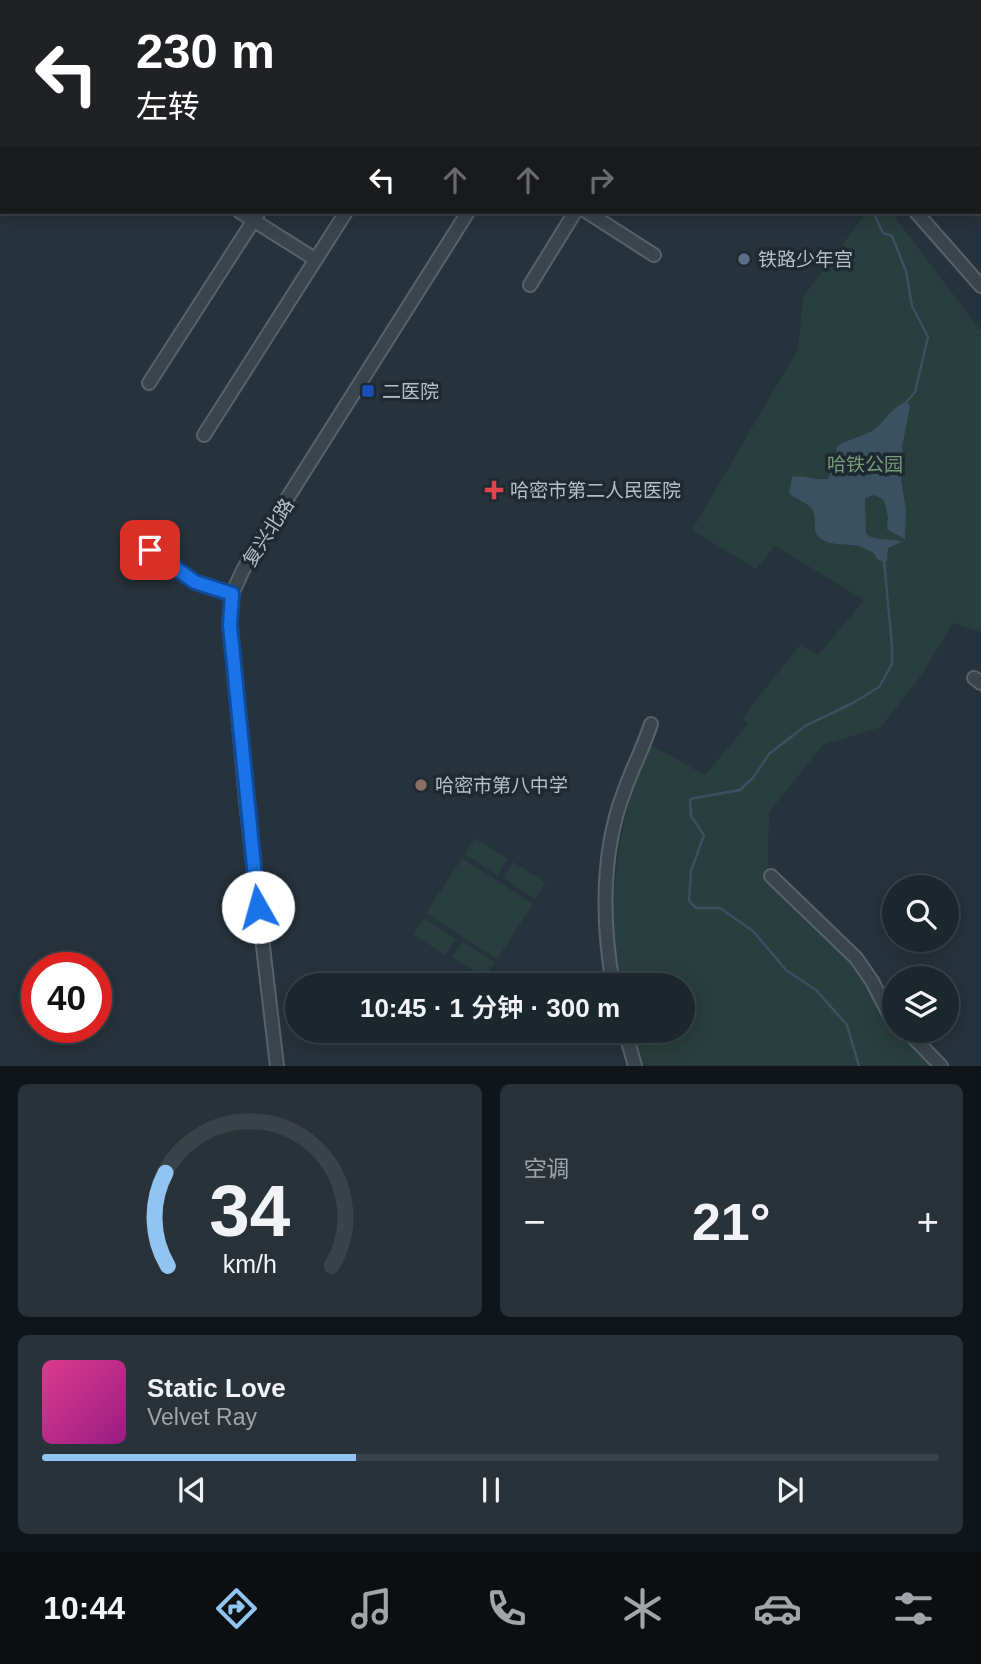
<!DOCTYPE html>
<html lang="zh">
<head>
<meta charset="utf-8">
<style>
  :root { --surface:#1c262d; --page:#293239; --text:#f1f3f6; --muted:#a0a5aa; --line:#3a4349; --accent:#91c4f0 }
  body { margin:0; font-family:Helvetica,"Noto Sans SC",sans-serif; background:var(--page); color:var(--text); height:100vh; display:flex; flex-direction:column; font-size:26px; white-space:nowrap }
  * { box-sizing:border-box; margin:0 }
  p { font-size:23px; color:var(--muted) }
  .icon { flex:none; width:38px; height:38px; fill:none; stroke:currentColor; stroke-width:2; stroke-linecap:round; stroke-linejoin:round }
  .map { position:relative; height:1066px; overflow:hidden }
  .side { display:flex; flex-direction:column; gap:18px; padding:18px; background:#0f1519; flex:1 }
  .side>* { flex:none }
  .hud { position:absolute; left:0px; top:0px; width:982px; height:214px; box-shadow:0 4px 18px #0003,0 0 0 2px var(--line); background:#202124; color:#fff; overflow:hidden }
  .fabs { position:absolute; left:882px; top:875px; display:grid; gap:14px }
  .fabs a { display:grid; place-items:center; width:77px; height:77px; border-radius:50%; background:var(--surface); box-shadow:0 4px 18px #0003,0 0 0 2px var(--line); font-size:35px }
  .speed { position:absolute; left:21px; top:952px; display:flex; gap:14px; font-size:35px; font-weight:700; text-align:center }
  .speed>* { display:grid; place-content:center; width:91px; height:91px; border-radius:50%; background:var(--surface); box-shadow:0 4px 18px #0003,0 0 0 2px var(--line); line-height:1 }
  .speed .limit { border:10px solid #d22; background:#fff; color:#111 }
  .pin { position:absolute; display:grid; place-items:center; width:60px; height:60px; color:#fff; margin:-30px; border-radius:14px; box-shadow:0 4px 10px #0006 }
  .me { position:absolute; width:77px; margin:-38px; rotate:353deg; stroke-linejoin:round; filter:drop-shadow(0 0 5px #0008) }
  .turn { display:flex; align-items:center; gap:24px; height:147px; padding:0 21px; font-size:32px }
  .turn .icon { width:91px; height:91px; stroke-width:2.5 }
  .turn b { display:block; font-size:49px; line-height:60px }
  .lanes { display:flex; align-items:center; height:66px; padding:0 21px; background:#0003; justify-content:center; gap:35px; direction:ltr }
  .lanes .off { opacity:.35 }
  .big { font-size:52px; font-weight:600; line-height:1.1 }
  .side .tile { flex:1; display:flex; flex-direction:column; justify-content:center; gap:10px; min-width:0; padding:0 24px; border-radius:10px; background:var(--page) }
  .side .dial { align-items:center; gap:0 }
  .dial svg { height:182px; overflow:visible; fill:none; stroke:var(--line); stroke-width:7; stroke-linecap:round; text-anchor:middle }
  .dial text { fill:var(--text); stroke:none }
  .song { display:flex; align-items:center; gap:21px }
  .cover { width:84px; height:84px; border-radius:10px; background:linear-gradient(135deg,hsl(330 70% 55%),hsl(310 70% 35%)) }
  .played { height:7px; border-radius:4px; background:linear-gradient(90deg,var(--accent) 35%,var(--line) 35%) }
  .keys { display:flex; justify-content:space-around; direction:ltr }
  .heat { display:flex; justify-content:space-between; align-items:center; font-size:38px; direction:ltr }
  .side .tiles { flex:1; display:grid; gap:18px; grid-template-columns:1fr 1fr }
  .tile:last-child { grid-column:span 2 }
  .trip { position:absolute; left:285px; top:973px; width:410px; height:70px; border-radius:35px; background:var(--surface); box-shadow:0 4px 18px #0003,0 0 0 2px var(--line); font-weight:600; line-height:70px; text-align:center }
  .tabs { display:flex; height:112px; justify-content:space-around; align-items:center; background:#0b0f12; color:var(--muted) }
  .tabs .icon { width:49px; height:49px }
  .tabs .current { color:var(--accent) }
  .tabs b { font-size:32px; color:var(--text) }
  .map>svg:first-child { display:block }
</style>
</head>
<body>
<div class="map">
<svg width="981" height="1066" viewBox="0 0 981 1066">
  <rect width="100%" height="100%" fill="#26323c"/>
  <!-- green -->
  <path fill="#293f3d" d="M867 212H891L981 331V632L953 623 923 673 881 727 823 745 769 812 768 864 776 889 852 962 864 979 882 1017 932 1065H642L634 1031H682V985H622C606 928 615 852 631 794 635 777 643 760 649 744L705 775 748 724 742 718 800 645 818 655 864 600 775 546 756 569 692 530 798 349 803 297Z
    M475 838 508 859 497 875 465 854Z
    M462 858 533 904 497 959 426 913Z
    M513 862 546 883 535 899 503 878Z
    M424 918 456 939 445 955 413 934Z
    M463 942 495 962 484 978 452 957Z"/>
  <!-- water -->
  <path fill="#3a5162" d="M906 402 910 406 902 447 905 468 901 480 906 509 905 539 887 529 888 517 884 500 874 495 865 498 866 534C876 542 890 537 902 542L888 548 887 561 884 562 877 559 874 553C869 551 864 548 859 546 847 543 826 547 817 535 813 530 816 520 814 513 811 502 796 501 789 493L792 477C803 474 816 481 828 479L837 459 836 447C847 439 860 438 872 431 884 423 893 406 906 402Z"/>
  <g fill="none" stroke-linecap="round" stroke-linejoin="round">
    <!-- stream -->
    <path stroke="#3a5162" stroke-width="2.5" d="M873 212 883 233 892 236 906 271 912 306 928 337 915 392 905 404
      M859 1066 847 1025 816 990 786 970 753 931 720 908H696L689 901 691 871 704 835 691 816 690 799 740 790 753 778 769 754 805 726 853 703 879 687 892 664V646L884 561"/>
    <!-- minor casing -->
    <g stroke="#57626a" stroke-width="16">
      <path id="minor" d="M261 0 264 2
        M608 0 611 2
        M289 2 290 0
        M395 2 396 0
        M481 2 482 0
        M240 212 315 259
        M587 212 654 255
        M916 212 981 286
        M530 285 575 212
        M149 383 259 212
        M204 435 346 212
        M150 550 195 582 232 594
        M974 678 981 683
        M771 876 856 958 872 981 888 1012 894 1018
        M613 985C602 921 601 851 625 789 633 767 644 746 651 724
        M625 1031 635 1066
        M907 1031 941 1066
        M277 1066 246 801 230 625 232 594 243 570 266 532 468 212"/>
    </g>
    <!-- major casing -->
    <g stroke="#424d55" stroke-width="19">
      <path id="major" d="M953 0 956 2
        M980 17H981"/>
    </g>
    <!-- minor -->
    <use href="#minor" stroke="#39444c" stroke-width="12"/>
    <!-- major -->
    <use href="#major" stroke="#57636c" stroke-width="16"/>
  </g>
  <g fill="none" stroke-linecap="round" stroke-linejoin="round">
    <!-- route casing -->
    <g stroke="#114b97" stroke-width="18">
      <path id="route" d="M150 550 195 582 232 594 230 625 258 907"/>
    </g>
    <!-- route -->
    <use href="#route" stroke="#1a73e8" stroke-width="12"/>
  </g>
  <!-- markers -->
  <circle fill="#5c6f8a" stroke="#1e2931" stroke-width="2.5" cx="744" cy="259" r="7"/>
  <rect fill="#1a4fb4" stroke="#1e2931" stroke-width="2.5" x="361" y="384" width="14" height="14" rx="3.5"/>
  <path fill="#e0444e" stroke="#1e2931" stroke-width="2.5" d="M490.5 479.5h7v7h7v7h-7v7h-7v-7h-7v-7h7z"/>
  <circle fill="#8d6e63" stroke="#1e2931" stroke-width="2.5" cx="421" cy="785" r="7"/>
  <g text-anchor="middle" stroke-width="7" stroke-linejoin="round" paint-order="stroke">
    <!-- poi labels -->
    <g font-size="19" fill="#b5bfc7" stroke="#1e2931" text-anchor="start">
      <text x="758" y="266">铁路少年宫</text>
      <text x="382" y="398">二医院</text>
      <text x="510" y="497">哈密市第二人民医院</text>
      <text x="435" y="792">哈密市第八中学</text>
    </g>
    <!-- park labels -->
    <g font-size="19" fill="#759b78" stroke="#1e2931">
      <text x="865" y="471">哈铁公园</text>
    </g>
    <!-- street labels -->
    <g font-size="19" fill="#b5bfc7" stroke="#1e2931">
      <text transform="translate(268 532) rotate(-57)" y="7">复兴北路</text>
    </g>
  </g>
</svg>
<div class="fabs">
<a><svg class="icon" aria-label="search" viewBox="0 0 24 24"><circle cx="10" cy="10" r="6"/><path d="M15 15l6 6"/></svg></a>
<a><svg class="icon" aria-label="layers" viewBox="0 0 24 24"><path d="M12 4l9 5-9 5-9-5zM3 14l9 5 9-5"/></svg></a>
</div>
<div class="speed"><div class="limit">40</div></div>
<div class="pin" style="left:150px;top:550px;background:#d93025"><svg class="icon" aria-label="arrive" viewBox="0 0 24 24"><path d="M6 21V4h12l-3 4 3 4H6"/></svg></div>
<svg class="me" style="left:258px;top:907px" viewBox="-20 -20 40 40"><circle r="19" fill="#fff"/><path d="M0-13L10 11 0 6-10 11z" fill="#1a73e8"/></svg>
<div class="trip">10:45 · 1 分钟 · 300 m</div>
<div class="hud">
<div class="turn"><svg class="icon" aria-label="left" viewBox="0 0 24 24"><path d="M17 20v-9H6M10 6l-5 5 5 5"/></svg><div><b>230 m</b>左转</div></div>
<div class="lanes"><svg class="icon" aria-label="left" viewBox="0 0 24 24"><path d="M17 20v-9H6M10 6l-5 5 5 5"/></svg><svg class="icon off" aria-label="ahead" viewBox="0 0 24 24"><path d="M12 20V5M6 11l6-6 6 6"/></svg><svg class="icon off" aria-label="ahead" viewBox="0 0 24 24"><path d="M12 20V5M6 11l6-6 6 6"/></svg><svg class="icon off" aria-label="right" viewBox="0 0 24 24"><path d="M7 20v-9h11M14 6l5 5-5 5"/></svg></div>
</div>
</div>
<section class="side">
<div class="tiles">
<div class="tile dial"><svg viewBox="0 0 100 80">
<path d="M14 69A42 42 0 1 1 86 69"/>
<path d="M14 69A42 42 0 0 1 13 28" stroke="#91c4f0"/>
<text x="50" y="56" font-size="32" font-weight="700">34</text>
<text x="50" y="72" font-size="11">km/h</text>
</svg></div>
<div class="tile"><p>空调</p>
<div class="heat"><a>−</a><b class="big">21°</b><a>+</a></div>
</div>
<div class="tile">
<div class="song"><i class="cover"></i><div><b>Static Love</b><p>Velvet Ray</p></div></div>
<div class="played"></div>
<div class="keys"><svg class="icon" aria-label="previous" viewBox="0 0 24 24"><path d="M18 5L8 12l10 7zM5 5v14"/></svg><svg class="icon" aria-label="pause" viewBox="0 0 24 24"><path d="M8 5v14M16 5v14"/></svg><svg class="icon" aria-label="next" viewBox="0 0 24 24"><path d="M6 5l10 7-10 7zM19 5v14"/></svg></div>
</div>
</div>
</section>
<nav class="tabs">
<b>10:44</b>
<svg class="icon current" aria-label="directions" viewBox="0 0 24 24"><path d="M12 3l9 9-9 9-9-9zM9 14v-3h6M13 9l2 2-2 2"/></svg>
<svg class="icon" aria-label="music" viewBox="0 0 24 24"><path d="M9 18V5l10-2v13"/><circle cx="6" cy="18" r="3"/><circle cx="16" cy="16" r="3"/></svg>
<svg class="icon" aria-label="phone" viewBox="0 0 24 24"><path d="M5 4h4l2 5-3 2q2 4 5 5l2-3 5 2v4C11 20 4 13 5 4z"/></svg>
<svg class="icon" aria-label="climate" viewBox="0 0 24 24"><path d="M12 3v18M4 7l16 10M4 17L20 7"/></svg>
<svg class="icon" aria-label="car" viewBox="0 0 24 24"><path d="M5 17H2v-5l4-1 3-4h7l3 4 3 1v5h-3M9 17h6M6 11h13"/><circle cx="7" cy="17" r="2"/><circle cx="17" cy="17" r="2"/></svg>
<svg class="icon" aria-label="filters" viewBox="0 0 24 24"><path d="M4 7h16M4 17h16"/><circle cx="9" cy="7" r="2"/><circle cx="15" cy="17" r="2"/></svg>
</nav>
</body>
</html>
